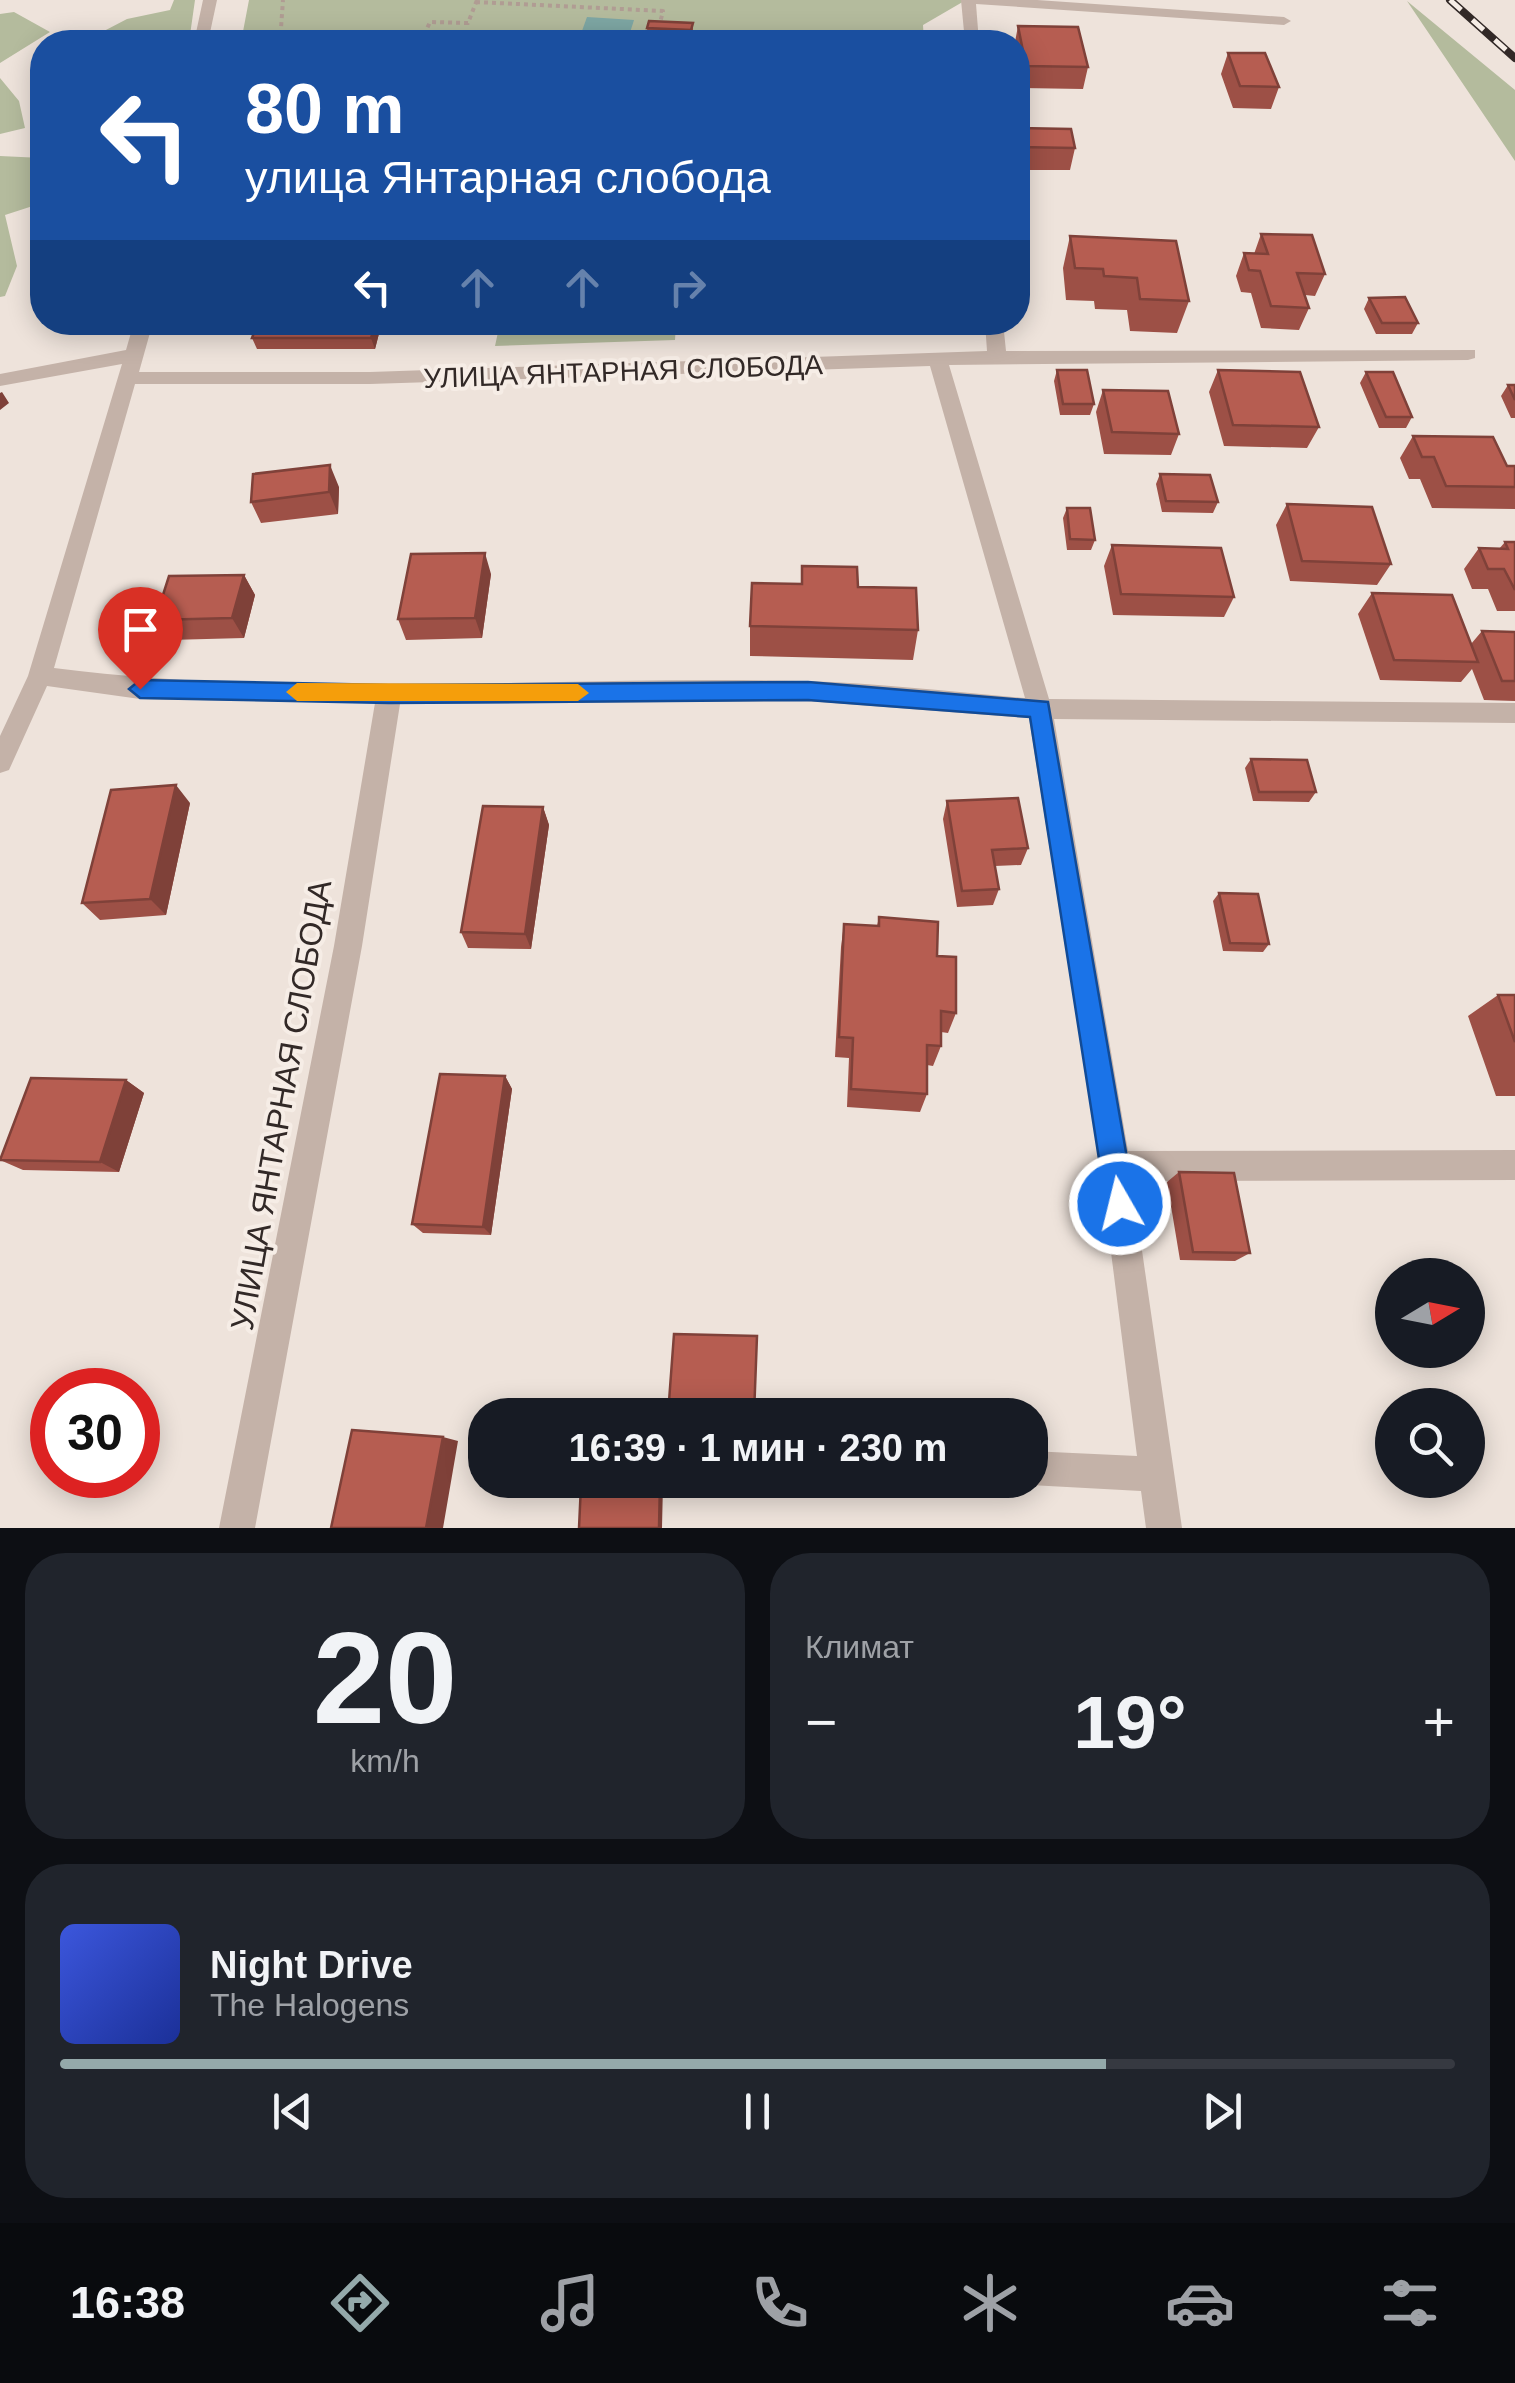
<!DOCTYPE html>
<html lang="ru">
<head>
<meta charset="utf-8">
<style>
  :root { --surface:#171b24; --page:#20242c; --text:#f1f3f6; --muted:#9ea1a6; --line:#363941; --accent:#94a9aa }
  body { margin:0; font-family:Helvetica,sans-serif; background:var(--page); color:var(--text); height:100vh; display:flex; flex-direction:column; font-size:38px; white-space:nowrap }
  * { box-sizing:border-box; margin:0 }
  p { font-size:32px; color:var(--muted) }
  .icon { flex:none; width:55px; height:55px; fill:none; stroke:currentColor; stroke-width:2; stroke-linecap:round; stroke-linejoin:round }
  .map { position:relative; height:1528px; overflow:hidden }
  .drawer { display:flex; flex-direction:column; gap:25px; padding:25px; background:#0d0f14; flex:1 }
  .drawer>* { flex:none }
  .top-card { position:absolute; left:30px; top:30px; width:1000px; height:305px; border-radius:40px; box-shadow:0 5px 25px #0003; background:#1a4fa0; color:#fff; overflow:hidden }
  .needle { width:65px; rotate:80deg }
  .buttons { position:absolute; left:1375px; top:1258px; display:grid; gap:20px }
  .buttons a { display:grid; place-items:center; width:110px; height:110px; border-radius:50%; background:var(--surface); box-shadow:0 5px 25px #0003; font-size:50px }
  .speed { position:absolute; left:30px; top:1368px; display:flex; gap:20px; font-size:50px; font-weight:700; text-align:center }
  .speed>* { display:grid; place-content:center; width:130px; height:130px; border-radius:50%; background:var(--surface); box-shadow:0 5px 25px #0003; line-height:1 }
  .speed .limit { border:15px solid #d22; background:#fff; color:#111 }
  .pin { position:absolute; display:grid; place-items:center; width:85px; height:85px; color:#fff; margin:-102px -42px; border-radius:50% 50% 50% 0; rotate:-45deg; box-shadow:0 0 10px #0007 }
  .pin .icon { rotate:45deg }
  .me { position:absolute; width:110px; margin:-55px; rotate:352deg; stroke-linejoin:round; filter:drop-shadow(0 0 8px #0008) }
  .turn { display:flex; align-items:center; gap:35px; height:210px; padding:0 50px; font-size:45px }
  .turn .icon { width:130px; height:130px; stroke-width:2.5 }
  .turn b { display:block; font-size:70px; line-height:85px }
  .lanes { display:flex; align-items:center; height:95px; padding:0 50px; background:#0003; justify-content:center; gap:50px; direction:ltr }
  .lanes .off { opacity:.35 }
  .big { font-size:75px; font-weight:700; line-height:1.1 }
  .drawer .tile { flex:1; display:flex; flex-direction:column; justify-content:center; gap:15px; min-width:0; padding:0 35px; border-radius:40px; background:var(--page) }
  .drawer .dial { align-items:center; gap:0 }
  .dial b { font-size:130px; line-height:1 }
  .song { display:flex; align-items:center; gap:30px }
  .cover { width:120px; height:120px; border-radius:15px; background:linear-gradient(135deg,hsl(230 70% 55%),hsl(230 70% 35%)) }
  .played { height:10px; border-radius:5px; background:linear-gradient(90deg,var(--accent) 75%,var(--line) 75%) }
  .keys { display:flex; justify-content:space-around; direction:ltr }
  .heat { display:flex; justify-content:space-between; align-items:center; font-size:55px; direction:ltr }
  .drawer .tiles { flex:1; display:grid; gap:25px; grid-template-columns:1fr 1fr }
  .tile:last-child { grid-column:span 2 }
  .trip { position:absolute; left:468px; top:1398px; width:580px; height:100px; border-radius:40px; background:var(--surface); box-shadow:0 5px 25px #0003; font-weight:700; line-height:100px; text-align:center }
  .menu { display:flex; height:160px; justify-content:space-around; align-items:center; background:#090b0e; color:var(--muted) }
  .menu .icon { width:70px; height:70px }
  .menu .current { color:var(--accent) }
  .menu b { font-size:45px; color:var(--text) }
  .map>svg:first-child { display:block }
</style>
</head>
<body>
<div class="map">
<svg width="1515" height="1528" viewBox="0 0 1515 1528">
  <rect width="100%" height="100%" fill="#eee3db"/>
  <!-- green -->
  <path fill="#b4bb9d" d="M174 0H195L189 42H164L157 34 104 31 127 19 170 10Z
    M249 0H966L923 25 924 42H241Z
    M1407 1 1515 90V161Z
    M14 12 50 32 0 63V14Z
    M0 78 19 101 25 128 0 134Z
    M0 156 42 158V203L5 215 17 266 5 296 0 297Z
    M500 323H676L675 340 495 346Z"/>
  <!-- water -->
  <path fill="#7ea7a4" d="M587 17 634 20 627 42H578Z"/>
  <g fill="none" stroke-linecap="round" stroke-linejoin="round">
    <!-- path -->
    <path stroke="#b09c93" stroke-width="4" stroke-dasharray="4 4" stroke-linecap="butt" d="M476 2 663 11 660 23
      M280 42 283 0
      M421 42 430 22 468 23 477 0"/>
    <!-- minor -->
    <path fill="#c4b2a8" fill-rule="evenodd" d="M203 0H217L208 42H194Z
      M961 0H1037L1284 17 1291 21 1284 25 976 4 979 42H965Z
      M134 322H153L139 372H370L987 351 985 322H1003L1006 351 1475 350V358L1468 360 949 365 1049 699 1515 703V723L1054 719 1128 1151 1515 1150V1180L1132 1181 1182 1528H1146L1141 1491 1030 1485 1018 1480H1030V1451L1137 1456 1100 1166 1029 718 807 701 400 704 362 946 255 1528H219L334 946 375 703 140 699 47 686 9 770 0 773V736L28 676 122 364 0 386V374L126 350ZM930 366 1025 698C952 692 878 683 805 681 555 675 303 700 54 668L135 384H370Z"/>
    <!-- rail casing -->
    <g stroke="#322927" stroke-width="8">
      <path id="rail" d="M1450 0 1515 58"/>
    </g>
    <!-- rail -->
    <use href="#rail" stroke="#f6ede6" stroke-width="5" stroke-dasharray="15" stroke-linecap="butt"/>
  </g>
  <!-- wall -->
  <path fill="#9d5046" d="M693 23V34L691 41 648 39 647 28Z
    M1018 26 1088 67 1083 89 1022 88 1018 66V42H1015Z
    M1228 53 1279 87 1271 109 1233 108 1221 74Z
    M1018 128 1075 148 1070 170H1018Z
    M1261 234 1325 274 1315 296 1305 295 1309 308 1299 330 1261 328 1251 293 1241 292 1236 276 1244 253 1254 254Z
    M1070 236 1189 301 1177 333 1130 331 1127 310 1095 309 1094 301 1066 300 1063 268Z
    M1369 298 1418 323 1412 334H1376L1364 309Z
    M382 322 375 349H257L252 338Z
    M1057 370 1094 404 1090 415H1060L1054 381Z
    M1218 370 1319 427 1307 448 1224 446 1209 392Z
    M1366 372 1412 417 1406 428H1379L1360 383Z
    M1508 385H1515V418H1511L1501 396Z
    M1103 390 1179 434 1171 455 1104 454 1096 412Z
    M1413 436 1507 466H1515V509L1432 508 1420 479H1409L1400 458Z
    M1160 474 1218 502 1213 513 1162 512 1156 484Z
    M339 487 338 514 261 523 251 502Z
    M1287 504 1391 564 1377 585 1290 581 1276 525Z
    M1067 508 1095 540 1091 550H1067L1063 518Z
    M1505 542H1515V611H1497L1488 589H1472L1464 569 1479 548 1499 549Z
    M1112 545 1234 597 1224 617 1113 615 1104 566Z
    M802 566 858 587 918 630 913 660 750 656V626L801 584Z
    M491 574 482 638 406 640 398 619Z
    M244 575 255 595 244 638 169 640 155 620Z
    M1372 593 1471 644 1482 631 1515 632V701L1484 700 1472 669 1461 682 1380 680 1358 614Z
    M1251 759 1316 792 1309 802 1253 801 1245 768Z
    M947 801 1028 848 1021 865 995 866 999 889 993 905 957 907 943 819Z
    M190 803 166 915 100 920 82 903Z
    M543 807 549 825 531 949 468 948 461 932Z
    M1219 893 1269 944 1263 952 1223 951 1213 901Z
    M879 917 937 956 956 1013 948 1033 941 1032V1046L933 1066 927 1065V1094L920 1112 847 1107 849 1058 835 1057 841 947 844 924 877 926Z
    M1498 995H1515V1096H1496L1468 1016Z
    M505 1076 512 1089 491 1235 423 1233 412 1224Z
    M126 1080 144 1093 119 1172 23 1170 0 1160Z
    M1179 1172 1250 1253 1235 1261 1180 1260 1167 1182Z"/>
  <!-- shaded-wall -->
  <path fill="#7f4139" d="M376 322H382L375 349 371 338Z
    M2 392 9 403 0 410V393Z
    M330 465 339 487 338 514 329 492Z
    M485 553 491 574 482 638 475 618Z
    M244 575 255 595 244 638 232 618Z
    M176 785 190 803 166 915 150 899Z
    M543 807 549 825 531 949 525 934Z
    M505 1076 512 1089 491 1235 483 1227Z
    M126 1080 144 1093 119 1172 100 1162Z
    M443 1437 458 1441 443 1528H426Z
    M660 1483 663 1484 662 1528H659Z"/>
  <!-- building -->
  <path fill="#b65d51" stroke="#7f4139" stroke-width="2.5" d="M649 21 693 23 691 30 647 28Z
    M1018 26 1078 27 1088 67 1026 66Z
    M475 38 523 42H473Z
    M1228 53H1265L1279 87 1240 86Z
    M1018 128 1071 129 1075 148 1018 147Z
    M1261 234 1312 235 1325 274 1297 273 1309 308 1271 306 1260 271 1249 270 1244 253 1268 254Z
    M1070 236 1176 241 1189 301 1140 299 1137 278 1104 276 1103 269 1075 268Z
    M1405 297 1418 323H1382L1369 298Z
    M258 322H376L371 338H252Z
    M1057 370H1087L1094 404H1063Z
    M1218 370 1300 372 1319 427 1233 425Z
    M1366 372H1393L1412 417H1386Z
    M1508 385H1515V400Z
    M1103 390 1168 391 1179 434 1112 432Z
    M1413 436 1493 437 1507 466H1515V487L1446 486 1434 457H1422Z
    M330 465 329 492 251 502 253 474Z
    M1160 474 1210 475 1218 502 1166 501Z
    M1287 504 1372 507 1391 564 1302 561Z
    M1067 508H1090L1095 540 1070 539Z
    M1505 542H1515V590L1504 569H1488L1479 548 1508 549Z
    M1112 545 1221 548 1234 597 1121 594Z
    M485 553 475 618 398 619 411 554Z
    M802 566 857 567 858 587 916 588 918 630 750 626 752 583 802 584Z
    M244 575 232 618 155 620 169 576Z
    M1372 593 1452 595 1478 662 1394 660Z
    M1482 631 1515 632V681H1502Z
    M1251 759 1307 760 1316 792H1259Z
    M176 785 150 899 82 903 111 790Z
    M1018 798 1028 848 992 850 999 889 962 891 947 801Z
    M483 806 543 807 525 934 461 932Z
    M1219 893 1258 894 1269 944 1230 943Z
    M879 917 938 922 937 956 956 957V1013L941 1011V1046L927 1045V1094L851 1089 853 1038 839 1037 844 924 879 926Z
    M1498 995H1515V1042Z
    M440 1074 505 1076 483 1227 412 1224Z
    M31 1078 126 1080 100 1162 0 1160Z
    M1179 1172 1234 1173 1250 1253 1193 1252Z
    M674 1334 757 1336 754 1415H668Z
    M352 1430 443 1437 426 1528H331Z
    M660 1483 659 1528H579L581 1485Z"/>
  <!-- route -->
  <path fill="#1a73e8" stroke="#114b97" stroke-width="2.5" d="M140 680 389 685 808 682 1048 702 1135 1204 1131 1214 1120 1218 1110 1214 1106 1204 1030 717 808 700 389 703 140 698 129 689Z"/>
  <!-- slow -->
  <path fill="#f59e0b" d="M297 683 578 684 589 693 578 701H297L286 692Z"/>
  <g text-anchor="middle" stroke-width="8" stroke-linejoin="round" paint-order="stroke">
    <!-- far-street labels -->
    <g font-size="28" fill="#322927" stroke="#f6ede6">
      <text transform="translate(623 371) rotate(-2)" y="10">УЛИЦА ЯНТАРНАЯ СЛОБОДА</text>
    </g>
    <!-- street labels -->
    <g font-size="32" fill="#322927" stroke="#f6ede6">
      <text transform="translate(281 1105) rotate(-80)" y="11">УЛИЦА ЯНТАРНАЯ СЛОБОДА</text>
    </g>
  </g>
</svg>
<div class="buttons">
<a><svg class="needle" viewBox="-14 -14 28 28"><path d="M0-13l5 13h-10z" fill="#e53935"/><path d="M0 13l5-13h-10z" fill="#9ea1a6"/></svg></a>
<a><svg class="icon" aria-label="search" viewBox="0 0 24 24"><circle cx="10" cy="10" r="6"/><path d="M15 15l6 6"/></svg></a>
</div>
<div class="speed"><div class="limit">30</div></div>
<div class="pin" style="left:140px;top:689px;background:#d93025"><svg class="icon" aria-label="arrive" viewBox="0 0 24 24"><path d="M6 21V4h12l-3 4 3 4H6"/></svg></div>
<svg class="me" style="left:1120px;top:1204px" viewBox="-20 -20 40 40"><circle r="17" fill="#1a73e8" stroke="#fff" stroke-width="3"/><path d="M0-11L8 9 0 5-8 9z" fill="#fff"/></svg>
<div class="trip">16:39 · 1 мин · 230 m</div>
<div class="top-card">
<div class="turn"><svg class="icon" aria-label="left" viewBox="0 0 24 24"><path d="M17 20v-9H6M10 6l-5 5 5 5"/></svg><div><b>80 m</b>улица Янтарная слобода</div></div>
<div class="lanes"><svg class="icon" aria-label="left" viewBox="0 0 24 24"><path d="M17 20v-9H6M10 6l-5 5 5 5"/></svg><svg class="icon off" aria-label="ahead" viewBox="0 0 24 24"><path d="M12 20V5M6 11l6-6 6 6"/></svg><svg class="icon off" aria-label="ahead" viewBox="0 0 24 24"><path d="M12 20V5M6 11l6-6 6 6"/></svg><svg class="icon off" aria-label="right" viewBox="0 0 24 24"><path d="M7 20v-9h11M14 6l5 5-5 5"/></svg></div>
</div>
</div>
<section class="drawer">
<div class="tiles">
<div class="tile dial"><b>20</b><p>km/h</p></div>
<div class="tile"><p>Климат</p>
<div class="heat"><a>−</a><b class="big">19°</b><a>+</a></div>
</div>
<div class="tile">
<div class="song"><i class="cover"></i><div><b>Night Drive</b><p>The Halogens</p></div></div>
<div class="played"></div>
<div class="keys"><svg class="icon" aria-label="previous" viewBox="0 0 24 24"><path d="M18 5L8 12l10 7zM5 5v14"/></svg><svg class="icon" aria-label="pause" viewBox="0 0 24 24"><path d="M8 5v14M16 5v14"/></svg><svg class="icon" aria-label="next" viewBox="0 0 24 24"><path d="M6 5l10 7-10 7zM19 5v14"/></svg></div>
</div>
</div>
</section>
<nav class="menu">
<b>16:38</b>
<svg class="icon current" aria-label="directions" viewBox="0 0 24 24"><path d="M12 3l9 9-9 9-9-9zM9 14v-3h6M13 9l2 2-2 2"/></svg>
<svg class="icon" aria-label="music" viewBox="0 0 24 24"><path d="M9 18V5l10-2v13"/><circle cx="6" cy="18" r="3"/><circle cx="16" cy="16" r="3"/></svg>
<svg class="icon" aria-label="phone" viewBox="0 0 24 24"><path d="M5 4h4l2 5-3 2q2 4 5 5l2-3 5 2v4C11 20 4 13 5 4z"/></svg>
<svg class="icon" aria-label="climate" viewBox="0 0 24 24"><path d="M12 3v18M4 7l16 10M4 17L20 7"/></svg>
<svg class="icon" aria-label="car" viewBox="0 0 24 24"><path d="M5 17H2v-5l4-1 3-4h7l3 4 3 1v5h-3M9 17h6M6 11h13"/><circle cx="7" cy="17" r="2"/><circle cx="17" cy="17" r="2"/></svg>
<svg class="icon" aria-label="filters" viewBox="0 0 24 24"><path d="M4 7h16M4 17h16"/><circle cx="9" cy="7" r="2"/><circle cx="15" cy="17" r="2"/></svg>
</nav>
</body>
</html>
